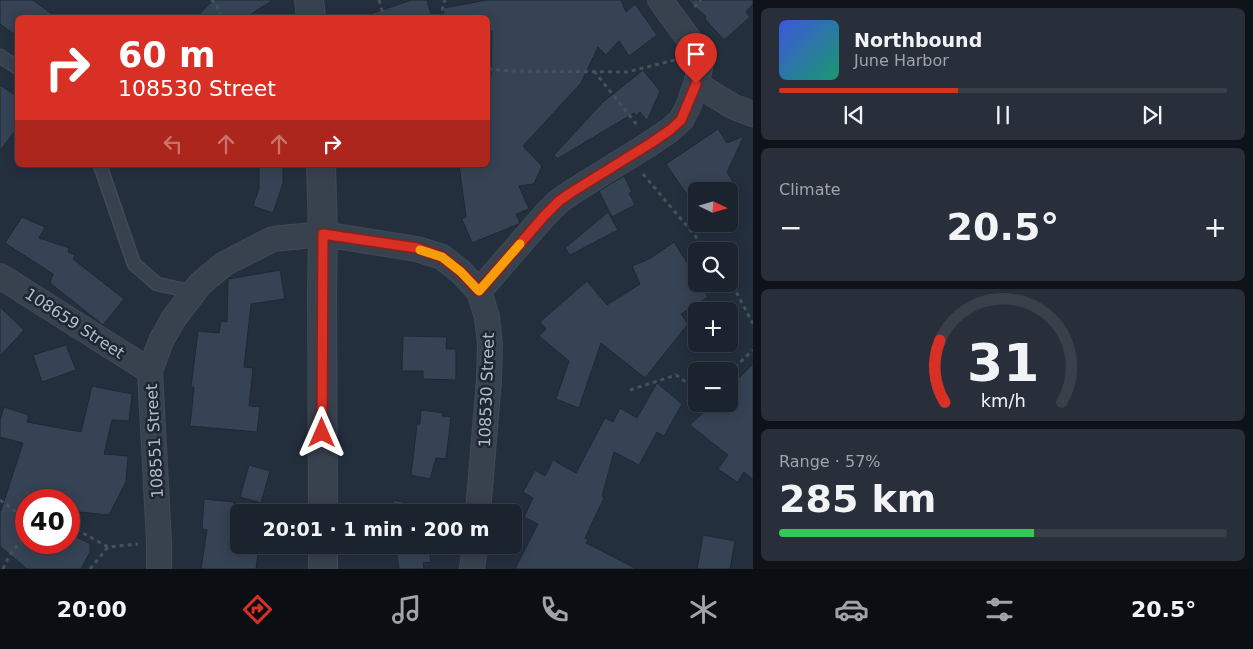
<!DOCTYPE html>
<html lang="en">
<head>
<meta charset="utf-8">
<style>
  :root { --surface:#1b232e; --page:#282f3a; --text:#f1f3f6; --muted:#a0a4aa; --line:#39404a; --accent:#d93025 }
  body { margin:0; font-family:"DejaVu Sans",sans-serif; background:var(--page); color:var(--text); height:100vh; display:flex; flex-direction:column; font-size:19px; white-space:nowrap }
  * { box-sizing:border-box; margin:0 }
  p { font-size:16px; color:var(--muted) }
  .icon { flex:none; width:28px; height:28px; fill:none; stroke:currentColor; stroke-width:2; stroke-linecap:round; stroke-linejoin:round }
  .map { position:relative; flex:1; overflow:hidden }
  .panel { display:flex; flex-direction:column; gap:8px; padding:8px; background:#0f1319; width:500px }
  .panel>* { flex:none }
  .hud { position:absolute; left:15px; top:15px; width:475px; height:152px; border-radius:8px; box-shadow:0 2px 12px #0003,0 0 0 1px var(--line); background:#d93025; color:#fff; overflow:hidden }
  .needle { width:32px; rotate:95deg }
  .tools { position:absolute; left:688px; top:182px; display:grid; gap:10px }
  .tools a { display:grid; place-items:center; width:50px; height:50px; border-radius:8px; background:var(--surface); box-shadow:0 2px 12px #0003,0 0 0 1px var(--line); font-size:25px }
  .speed { position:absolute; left:15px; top:489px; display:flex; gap:10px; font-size:25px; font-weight:700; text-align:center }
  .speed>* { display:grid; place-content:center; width:65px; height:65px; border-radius:50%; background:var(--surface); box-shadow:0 2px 12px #0003,0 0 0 1px var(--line); line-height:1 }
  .speed .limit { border:8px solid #d22; background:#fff; color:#111 }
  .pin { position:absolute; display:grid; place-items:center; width:42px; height:42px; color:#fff; margin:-51px -21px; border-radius:50% 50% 50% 0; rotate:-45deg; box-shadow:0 0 5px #0007 }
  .pin .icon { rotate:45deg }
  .me { position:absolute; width:55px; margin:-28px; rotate:0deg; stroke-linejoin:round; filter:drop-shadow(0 0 4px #0008) }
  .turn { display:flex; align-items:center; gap:18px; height:105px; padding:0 20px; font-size:22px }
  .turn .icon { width:65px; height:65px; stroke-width:2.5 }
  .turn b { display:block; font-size:35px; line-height:42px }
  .lanes { display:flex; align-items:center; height:48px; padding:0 20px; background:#0003; justify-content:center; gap:25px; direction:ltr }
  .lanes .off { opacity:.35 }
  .big { font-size:38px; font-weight:700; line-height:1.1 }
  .panel .card { flex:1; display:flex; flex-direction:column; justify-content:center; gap:8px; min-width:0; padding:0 18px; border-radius:8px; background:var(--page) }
  .panel .dial { align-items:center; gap:0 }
  .dial svg { height:130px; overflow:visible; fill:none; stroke:var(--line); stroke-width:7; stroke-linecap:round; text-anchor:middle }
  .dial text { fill:var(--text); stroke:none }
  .song { display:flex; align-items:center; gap:15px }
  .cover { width:60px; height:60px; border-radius:8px; background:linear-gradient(135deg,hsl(230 70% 55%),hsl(160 70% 35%)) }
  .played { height:5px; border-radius:2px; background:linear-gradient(90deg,var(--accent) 40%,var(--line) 40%) }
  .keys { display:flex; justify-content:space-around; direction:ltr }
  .heat { display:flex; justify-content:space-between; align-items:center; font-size:28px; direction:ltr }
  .charge { height:8px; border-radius:4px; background:linear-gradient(90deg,#34c759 57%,var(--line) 0) }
  .trip { position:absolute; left:230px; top:504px; width:292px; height:50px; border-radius:8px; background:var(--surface); box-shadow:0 2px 12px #0003,0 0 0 1px var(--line); font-weight:700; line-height:50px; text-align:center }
  .menu { display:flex; height:80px; justify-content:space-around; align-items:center; background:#0b0e12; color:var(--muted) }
  .menu .icon { width:35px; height:35px }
  .menu .selected { color:var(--accent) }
  .menu b { font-size:22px; color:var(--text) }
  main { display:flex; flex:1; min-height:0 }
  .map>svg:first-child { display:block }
</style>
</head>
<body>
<main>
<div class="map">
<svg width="753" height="569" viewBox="0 0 753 569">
  <rect width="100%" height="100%" fill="#242f3e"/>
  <!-- building -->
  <path fill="#364354" stroke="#1f2835" d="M0 0H33L57 18H18V37L0 24Z
    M213 0H273L245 18H196Z
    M412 0H427L432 18H371L370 14Z
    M487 0H621L626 12 635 4 657 35 629 56 619 41 606 55 598 47 581 83 523 146 542 166 534 184 519 186 529 209 516 214 520 223 519 224 472 243 462 219 466 217 459 165H488V77H491L492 31 488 32V18H444L443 8Z
    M688 0H753V4L746 12 750 17 724 40 705 19 706 17Z
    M643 70 660 91 647 121 640 112 636 116 634 113 557 159 554 155 603 102Z
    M0 85 18 97V127L0 151Z
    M718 129 727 143 744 136 727 172 738 190 729 196V191H696V208L666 164Z
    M259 165H283V183L273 213 253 206 259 188Z
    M624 176 632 192 629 193 635 205 612 217 599 191Z
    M608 212 618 230 570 255 565 248Z
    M22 217 45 227 39 238 69 248 68 252 75 255 73 259 124 299 103 325 50 283 53 274 5 243Z
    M674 242 696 277V284H700L708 297 681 314 688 324 645 378 601 343 579 408 556 399 569 361 539 336 546 329 540 322 587 281 607 305 640 284 632 266 649 259Z
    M280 270 285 299 251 304 244 367 253 368 249 406 260 407 257 432 190 426 194 387H191L198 331 219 333 221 321 227 322 228 279Z
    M0 307 24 330 0 356Z
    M403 336 447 337 446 349H456V380L423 379V371H402Z
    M66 345 76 370 42 382 33 355Z
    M753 364V480L744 472 737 482 718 469 728 455 690 425 712 404H729V388Z
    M657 383 682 404 664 436 657 432 639 465 614 452 602 496 604 498 585 538 588 540 586 543 637 569H515L538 524 524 517 533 498 523 492 535 470 545 476 553 460 576 473 605 418 613 422 620 408 637 418Z
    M92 386 132 394 129 421 112 420 104 454 128 456 126 482 109 515 69 511V500H26V508L21 507 26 510V542H69V533L90 544V552L81 569H27L0 546V513L23 443 0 437V420L4 407 29 415 27 422 81 432Z
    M421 410 443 413 442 416 451 417 446 459 436 458 430 479 411 475 417 424H420Z
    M249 465 270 471 261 503 240 497Z
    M204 499 234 502 229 545H259L256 569H201L207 530 202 529Z
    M393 500 420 506 419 512H395Z
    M703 535 735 541 730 569H697Z
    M395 545H428L431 562 423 563 424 569H399Z"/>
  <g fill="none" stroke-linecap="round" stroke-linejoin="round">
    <!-- service casing -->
    <g stroke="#414a57" stroke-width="15">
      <path id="service" d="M0 56 18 68
        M100 165 134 264 157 284 194 292"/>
    </g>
    <!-- minor casing -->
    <g stroke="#414a57" stroke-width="26">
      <path id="minor" d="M696 84 734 107 753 114
        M0 276 150 371
        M479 291 545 215 559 201 572 192 651 143 670 130 681 120 688 107 696 84 700 68 697 55 694 46 660 0
        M159 569V542L150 371 161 341 174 318 200 284 224 264 273 239 323 234 417 249 442 257 461 272 479 291 487 317 490 344 489 379 478 512
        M472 569 475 545"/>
    </g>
    <!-- tertiary casing -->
    <g stroke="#414a57" stroke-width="30">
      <path id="tertiary" d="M309 0 311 18
        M321 165 323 234 322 293 323 512
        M323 545V569"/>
    </g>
    <!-- path -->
    <path stroke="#3f5557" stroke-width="3" stroke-dasharray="4 4" stroke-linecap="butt" d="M211 0 216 3 222 18
      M379 0 384 18
      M694 7 701 0
      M440 18 445 0
      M488 69 510 71 627 72 675 60
      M594 71 637 125
      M643 174 708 251
      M729 278 753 324
      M729 373 753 350
      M630 390 676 375 686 382 696 380
      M0 500 26 519
      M69 526 72 527 108 547 138 544
      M3 569 9 556 26 534
      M90 569 108 547"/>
    <!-- service -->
    <use href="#service" stroke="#38414e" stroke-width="12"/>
    <!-- minor -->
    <use href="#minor" stroke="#38414e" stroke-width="24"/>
    <!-- tertiary -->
    <use href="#tertiary" stroke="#38414e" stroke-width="28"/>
  </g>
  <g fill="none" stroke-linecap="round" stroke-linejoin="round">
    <!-- route casing -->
    <g stroke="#8d1f18" stroke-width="12">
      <path id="route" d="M322 433 323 234 417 248 442 257 461 272 479 291 545 215 559 201 572 192 651 143 670 130 681 120 696 84"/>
    </g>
    <!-- route -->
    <use href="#route" stroke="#d93025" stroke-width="9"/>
    <!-- slow -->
    <path stroke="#f59e0b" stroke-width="9" d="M420 250 442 257 461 272 479 291 520 244"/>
  </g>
  <g text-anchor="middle" stroke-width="5" stroke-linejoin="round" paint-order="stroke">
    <!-- street labels -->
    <g font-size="16" fill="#b4bcc9" stroke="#1d2633">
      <text transform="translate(75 323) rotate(33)" y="6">108659 Street</text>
      <text transform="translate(486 390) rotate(-88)" y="6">108530 Street</text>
      <text transform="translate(154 441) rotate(-93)" y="6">108551 Street</text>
    </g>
  </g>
</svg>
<div class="tools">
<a><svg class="needle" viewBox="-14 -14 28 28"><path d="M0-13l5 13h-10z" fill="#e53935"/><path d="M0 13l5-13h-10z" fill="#a0a4aa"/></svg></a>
<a><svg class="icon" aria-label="search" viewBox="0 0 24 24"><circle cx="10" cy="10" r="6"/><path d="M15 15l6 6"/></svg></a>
<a>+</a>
<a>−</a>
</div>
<div class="speed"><div class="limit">40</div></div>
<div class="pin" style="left:696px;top:84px;background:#d93025"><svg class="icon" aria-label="arrive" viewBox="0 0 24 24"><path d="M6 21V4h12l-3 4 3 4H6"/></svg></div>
<svg class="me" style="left:322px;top:433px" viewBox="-20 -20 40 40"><path d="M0-17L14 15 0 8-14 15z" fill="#d93025" stroke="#fff" stroke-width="4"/></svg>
<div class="trip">20:01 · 1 min · 200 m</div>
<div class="hud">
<div class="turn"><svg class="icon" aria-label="right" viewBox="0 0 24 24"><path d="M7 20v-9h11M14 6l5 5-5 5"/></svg><div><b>60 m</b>108530 Street</div></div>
<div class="lanes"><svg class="icon off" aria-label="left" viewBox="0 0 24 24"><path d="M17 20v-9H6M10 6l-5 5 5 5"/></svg><svg class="icon off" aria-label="ahead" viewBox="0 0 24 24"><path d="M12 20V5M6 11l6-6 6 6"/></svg><svg class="icon off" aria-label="ahead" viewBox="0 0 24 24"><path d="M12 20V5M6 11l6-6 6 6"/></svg><svg class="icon" aria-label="right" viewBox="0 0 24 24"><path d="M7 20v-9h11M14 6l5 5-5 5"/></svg></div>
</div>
</div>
<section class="panel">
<div class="card">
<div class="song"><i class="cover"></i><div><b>Northbound</b><p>June Harbor</p></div></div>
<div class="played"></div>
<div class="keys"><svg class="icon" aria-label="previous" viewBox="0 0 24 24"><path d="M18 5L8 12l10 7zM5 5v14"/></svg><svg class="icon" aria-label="pause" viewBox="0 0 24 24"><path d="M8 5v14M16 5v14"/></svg><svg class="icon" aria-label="next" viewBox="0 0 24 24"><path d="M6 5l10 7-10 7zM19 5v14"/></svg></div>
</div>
<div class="card"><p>Climate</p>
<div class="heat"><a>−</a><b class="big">20.5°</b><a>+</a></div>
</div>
<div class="card dial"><svg viewBox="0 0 100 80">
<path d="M14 69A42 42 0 1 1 86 69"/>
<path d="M14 69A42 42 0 0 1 11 31" stroke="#d93025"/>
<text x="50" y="56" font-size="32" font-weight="700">31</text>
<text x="50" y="72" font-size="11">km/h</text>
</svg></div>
<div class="card"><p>Range · 57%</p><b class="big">285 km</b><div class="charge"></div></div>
</section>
</main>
<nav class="menu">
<b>20:00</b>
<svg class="icon selected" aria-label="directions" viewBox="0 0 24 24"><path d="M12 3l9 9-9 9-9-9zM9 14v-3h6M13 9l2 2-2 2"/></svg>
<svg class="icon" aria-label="music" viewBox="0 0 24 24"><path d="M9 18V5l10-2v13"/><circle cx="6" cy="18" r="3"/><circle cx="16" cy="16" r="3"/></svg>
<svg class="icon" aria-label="phone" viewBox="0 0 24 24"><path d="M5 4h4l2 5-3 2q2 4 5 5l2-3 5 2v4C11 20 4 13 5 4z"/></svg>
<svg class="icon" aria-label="climate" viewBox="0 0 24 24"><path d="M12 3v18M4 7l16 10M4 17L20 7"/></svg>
<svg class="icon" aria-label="car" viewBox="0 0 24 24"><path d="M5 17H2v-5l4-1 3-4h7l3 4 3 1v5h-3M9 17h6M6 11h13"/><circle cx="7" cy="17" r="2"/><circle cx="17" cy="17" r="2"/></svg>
<svg class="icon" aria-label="filters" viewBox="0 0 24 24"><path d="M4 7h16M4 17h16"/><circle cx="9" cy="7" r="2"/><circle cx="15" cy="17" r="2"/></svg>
<b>20.5°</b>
</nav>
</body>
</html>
